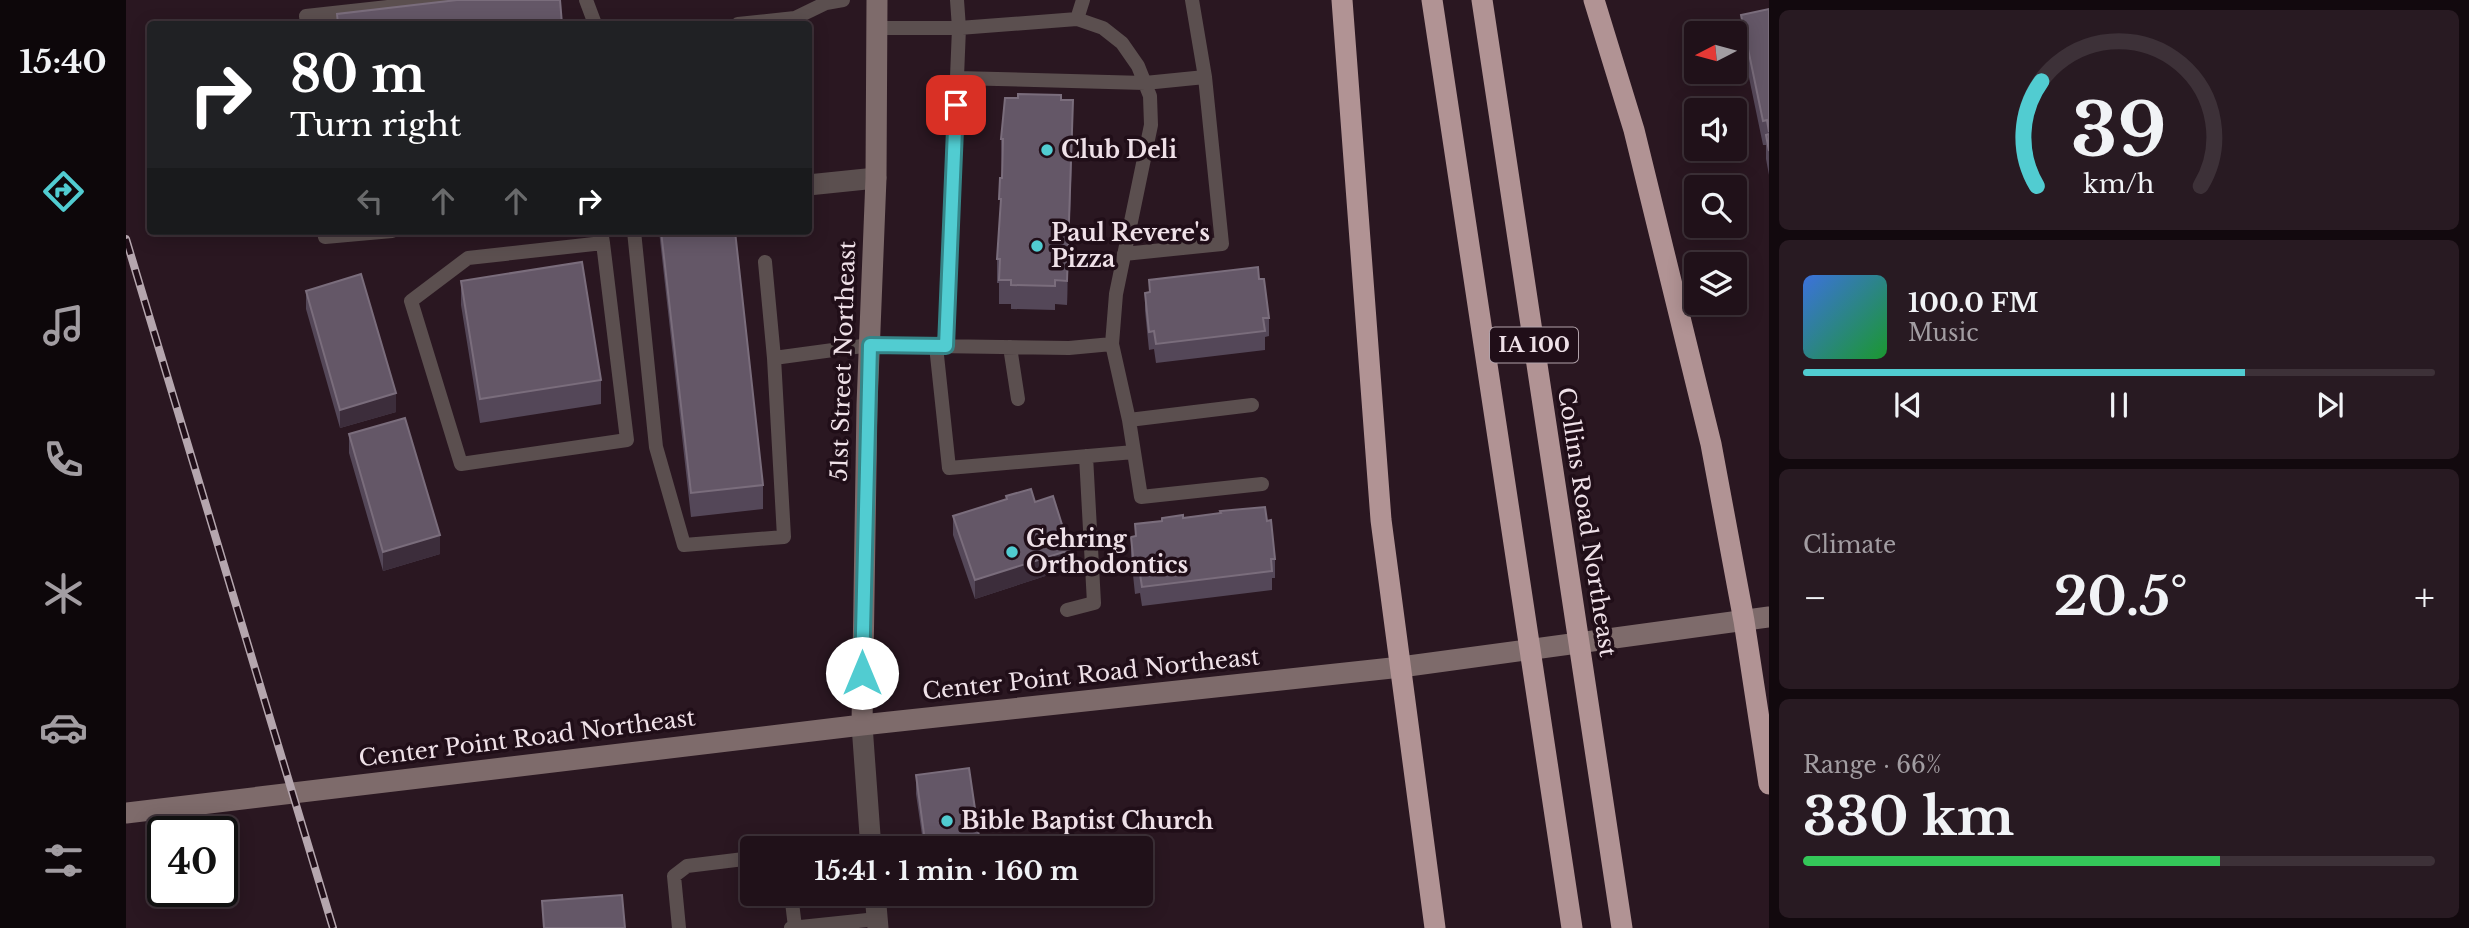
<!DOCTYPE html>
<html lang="en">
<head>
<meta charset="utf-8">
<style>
  :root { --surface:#201119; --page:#281a22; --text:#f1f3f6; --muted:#a29da2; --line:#3d3138; --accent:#51ccd1 }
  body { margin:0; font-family:"Libre Baskerville",serif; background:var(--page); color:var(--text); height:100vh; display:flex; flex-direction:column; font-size:26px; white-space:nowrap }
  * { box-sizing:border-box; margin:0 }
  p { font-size:23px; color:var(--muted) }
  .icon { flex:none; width:38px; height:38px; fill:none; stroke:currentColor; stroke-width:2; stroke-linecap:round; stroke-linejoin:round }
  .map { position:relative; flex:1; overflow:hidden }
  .sheet { display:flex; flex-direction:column; gap:10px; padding:10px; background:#12090e; width:700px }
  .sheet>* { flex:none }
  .top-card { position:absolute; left:21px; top:21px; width:665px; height:214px; border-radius:7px; box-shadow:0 4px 18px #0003,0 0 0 2px var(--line); background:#202124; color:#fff; overflow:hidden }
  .needle { width:46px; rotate:264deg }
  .buttons { position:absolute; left:1558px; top:21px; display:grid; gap:14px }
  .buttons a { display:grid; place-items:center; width:63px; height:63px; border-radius:7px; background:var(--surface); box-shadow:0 4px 18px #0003,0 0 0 2px var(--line); font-size:35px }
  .speed { position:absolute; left:21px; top:816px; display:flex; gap:14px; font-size:35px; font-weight:700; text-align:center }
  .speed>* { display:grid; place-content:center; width:91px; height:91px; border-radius:50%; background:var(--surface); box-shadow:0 4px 18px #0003,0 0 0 2px var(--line); line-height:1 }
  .speed .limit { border:4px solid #111; border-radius:10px; background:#fff; color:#111 }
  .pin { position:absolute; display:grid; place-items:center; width:60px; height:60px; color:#fff; margin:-30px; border-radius:14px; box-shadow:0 4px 10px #0006 }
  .me { position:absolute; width:77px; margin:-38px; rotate:0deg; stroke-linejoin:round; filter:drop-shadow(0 0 5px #0008) }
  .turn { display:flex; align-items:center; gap:24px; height:147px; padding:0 28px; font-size:32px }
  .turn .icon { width:91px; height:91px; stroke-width:2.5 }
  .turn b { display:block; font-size:49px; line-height:60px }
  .lanes { display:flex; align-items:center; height:66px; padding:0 28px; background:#0003; justify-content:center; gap:35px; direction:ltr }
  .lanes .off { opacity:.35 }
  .big { font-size:52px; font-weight:800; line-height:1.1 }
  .sheet .widget { flex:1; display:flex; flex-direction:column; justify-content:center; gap:10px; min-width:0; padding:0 24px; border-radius:10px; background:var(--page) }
  .sheet .dial { align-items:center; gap:0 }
  .dial svg { height:182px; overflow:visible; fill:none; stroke:var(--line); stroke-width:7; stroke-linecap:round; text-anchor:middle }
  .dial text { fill:var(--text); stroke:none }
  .song { display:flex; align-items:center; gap:21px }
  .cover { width:84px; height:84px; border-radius:10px; background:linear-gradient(135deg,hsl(220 70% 55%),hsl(130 70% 35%)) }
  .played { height:7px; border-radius:4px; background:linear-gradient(90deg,var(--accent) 70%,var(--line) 70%) }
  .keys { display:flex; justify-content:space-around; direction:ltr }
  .heat { display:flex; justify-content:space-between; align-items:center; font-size:38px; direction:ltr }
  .charge { height:10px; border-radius:5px; background:linear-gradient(90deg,#34c759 66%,var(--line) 0) }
  .trip { position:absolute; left:614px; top:836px; width:413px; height:70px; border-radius:7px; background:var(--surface); box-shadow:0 4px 18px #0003,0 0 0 2px var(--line); font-weight:800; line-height:70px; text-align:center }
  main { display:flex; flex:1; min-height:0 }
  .dock { display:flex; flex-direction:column; width:126px; justify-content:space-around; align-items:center; background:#0d070a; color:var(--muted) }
  .dock .icon { width:49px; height:49px }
  .dock .on { color:var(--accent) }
  .dock b { font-size:32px; color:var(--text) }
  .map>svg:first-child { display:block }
</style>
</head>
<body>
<main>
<nav class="dock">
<b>15:40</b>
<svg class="icon on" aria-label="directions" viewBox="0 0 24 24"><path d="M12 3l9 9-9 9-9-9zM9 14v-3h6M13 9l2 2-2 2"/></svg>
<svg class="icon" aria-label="music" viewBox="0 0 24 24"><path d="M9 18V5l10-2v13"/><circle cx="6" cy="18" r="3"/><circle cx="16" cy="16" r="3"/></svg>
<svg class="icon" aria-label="phone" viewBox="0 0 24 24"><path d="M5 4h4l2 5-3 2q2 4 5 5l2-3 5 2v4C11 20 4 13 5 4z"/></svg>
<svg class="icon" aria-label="climate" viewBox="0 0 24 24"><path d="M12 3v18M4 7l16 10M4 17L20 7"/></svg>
<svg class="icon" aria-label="car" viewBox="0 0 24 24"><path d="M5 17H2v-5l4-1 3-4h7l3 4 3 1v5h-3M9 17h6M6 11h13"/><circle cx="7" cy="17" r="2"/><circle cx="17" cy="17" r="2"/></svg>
<svg class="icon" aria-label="filters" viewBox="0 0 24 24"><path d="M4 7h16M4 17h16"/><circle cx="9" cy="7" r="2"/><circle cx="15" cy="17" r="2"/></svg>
</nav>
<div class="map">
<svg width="1643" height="928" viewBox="0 0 1643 928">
  <rect width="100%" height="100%" fill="#2a1721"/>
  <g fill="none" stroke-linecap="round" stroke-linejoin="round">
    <!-- lane -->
    <path stroke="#5b4f4f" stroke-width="14" d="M460 0 469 24
      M951 19 957 0
      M181 24 180 16 325 0
      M612 24 669 18
      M669 24V18L700 3 717 0
      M752 28H833L951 19 977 28 996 43 1012 66 1024 96 1025 125 990 294 986 344 1003 420 1015 497 1136 484
      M831 78 1019 83 1079 77
      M198 231 199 237 266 231
      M475 231 477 243 501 440 335 464 285 301 342 258 477 243
      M508 231 530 447 558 545 658 537 648 358 744 345 943 348 986 344
      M998 254 1096 244 1079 77 1066 0
      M639 262 648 358
      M810 346 823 468 1008 452
      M820 346 833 28 831 0
      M884 347 892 399
      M1003 420 1126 405
      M941 610 968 603 960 456
      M665 894 669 927
      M553 928 548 876 561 866 626 858
      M665 928 751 919"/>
    <!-- street -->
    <path stroke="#5b4f4f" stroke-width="21" d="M682 185 750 178
      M736 725 745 849
      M749 894 752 928"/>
    <!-- secondary -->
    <path stroke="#7e6b6b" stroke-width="21" d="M736 725 741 405 750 178 751 0
      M0 813 736 725 1275 667 1643 617"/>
    <!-- highway -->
    <path stroke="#b19394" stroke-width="21" d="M1216 0 1255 520 1309 928
      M1306 0 1446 928
      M1356 0 1496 928
      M1468 0 1508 130 1585 444 1618 621 1643 784"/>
    <!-- rail casing -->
    <g stroke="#b5a6ae" stroke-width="8">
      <path id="rail" d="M0 239 207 928"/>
    </g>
    <!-- rail -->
    <use href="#rail" stroke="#200e18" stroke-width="5" stroke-dasharray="16" stroke-linecap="butt"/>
  </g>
  <!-- wall -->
  <path fill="#544758" d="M1643 9V175L1640 159V145H1637L1615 39V15Z
    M935 100 947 124 941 305 929 304V310L885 309V304H873V283H871V259L874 223V178H876L875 139Z
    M533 231H609L637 485V509L565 517Z
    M1133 279 1143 318V336L1139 337V350L1030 363 1028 349 1023 350 1019 311V293L1023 292V280Z
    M335 281 475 380V404L354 423 335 305Z
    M180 291 270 412 214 428 180 309Z
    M223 434 314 554 257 571 223 453Z
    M880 496 909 502 944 568 849 599 827 535V516L880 500Z
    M1057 518 1141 521 1149 559V578H1146V590L1016 606 1014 593 1009 594 1005 556V537L1009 536V524Z
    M790 775 854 843V849H798L790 794Z"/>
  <!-- shaded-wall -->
  <path fill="#3c2d3b" d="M947 100V124L941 305V281Z
    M270 393V412L214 428V410Z
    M314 535V554L257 571V552Z
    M944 550V568L849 599V580Z"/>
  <!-- building -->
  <path fill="#645767" stroke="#7a6d7c" stroke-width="2" d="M331 0H434L436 24H212L211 14Z
    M1643 9V132L1641 120 1637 121 1615 15Z
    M892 94 935 95V100H947L941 281 929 280V286L885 285V280H873L874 259H871L875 199H873L874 178H876L877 139H875L879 98H892Z
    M1643 134V151L1640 135Z
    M535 231H609L637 485 565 493Z
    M456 262 475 380 354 399 335 281Z
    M1132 267 1133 279H1138L1143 318H1137L1139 331 1030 344 1028 331 1023 332 1019 293 1024 292 1023 280Z
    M235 274 270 393 214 410 180 291Z
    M279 418 314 535 257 552 223 434Z
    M905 489 909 502 927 496 944 550 849 580 827 516 881 499 880 496Z
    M1139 507 1141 521 1145 520 1149 559H1145L1146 571 1016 587 1014 574 1009 575 1005 537 1010 536 1009 524 1036 521V518L1057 515V518L1095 513 1094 511Z
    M843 768 854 843 808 849H800L790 775Z
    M496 895 499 928H418L416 901Z"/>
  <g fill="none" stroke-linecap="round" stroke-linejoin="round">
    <!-- route casing -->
    <g stroke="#358588" stroke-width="18">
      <path id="route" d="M736 673 744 345 820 346 830 105"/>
    </g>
    <!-- route -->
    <use href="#route" stroke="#51ccd1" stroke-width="12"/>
  </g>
  <!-- markers -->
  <g fill="#51ccd1" stroke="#200e18" stroke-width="2.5">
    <circle cx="921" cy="150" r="7"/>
    <circle cx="911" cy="246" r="7"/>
    <circle cx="886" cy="552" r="7"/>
    <circle cx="821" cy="821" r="7"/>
  </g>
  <g text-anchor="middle" stroke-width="7" stroke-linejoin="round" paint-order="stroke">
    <!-- shield labels -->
    <rect fill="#200e18" stroke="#b1a2aa" stroke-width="2" x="1364" y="327.5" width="88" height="35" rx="5"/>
    <g font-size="21" font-weight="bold" fill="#efe1e8">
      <text x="1408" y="352">IA 100</text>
    </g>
    <!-- poi labels -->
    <g font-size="23" font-weight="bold" fill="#efe1e8" stroke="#200e18" text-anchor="start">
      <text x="935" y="158">Club Deli</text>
      <text x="925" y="241">Paul Revere's<tspan x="925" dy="26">Pizza</tspan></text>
      <text x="900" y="547">Gehring<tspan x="900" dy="26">Orthodontics</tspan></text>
      <text x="835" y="829">Bible Baptist Church</text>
    </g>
    <!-- street labels -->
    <g font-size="23" fill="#efe1e8" stroke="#200e18">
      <text transform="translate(717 361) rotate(-88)" y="8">51st Street Northeast</text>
      <text transform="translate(1461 522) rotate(81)" y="8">Collins Road Northeast</text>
      <text transform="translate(965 674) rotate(-6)" y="8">Center Point Road Northeast</text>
      <text transform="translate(401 738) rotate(-7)" y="8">Center Point Road Northeast</text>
    </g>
  </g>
</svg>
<div class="buttons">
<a><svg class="needle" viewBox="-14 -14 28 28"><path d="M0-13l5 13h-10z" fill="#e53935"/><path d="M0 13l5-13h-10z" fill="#a29da2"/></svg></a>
<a><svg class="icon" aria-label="sound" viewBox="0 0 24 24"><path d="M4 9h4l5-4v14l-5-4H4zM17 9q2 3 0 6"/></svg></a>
<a><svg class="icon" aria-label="search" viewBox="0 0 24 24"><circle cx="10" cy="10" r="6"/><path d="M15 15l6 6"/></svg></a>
<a><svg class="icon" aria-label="layers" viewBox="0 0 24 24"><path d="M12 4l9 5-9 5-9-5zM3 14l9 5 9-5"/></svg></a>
</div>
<div class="speed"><div class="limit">40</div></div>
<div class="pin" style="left:830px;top:105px;background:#d93025"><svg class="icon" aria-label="arrive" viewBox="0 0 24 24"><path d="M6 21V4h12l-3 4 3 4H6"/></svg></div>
<svg class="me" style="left:736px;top:673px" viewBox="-20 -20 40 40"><circle r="19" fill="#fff"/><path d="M0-13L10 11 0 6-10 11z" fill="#51ccd1"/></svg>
<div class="trip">15:41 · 1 min · 160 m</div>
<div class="top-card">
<div class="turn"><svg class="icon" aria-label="right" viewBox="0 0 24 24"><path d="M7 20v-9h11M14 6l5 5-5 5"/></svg><div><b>80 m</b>Turn right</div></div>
<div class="lanes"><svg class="icon off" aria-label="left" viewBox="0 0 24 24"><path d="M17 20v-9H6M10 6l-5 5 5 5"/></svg><svg class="icon off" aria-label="ahead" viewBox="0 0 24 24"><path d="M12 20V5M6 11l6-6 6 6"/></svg><svg class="icon off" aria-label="ahead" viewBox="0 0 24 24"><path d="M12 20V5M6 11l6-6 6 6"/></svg><svg class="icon" aria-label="right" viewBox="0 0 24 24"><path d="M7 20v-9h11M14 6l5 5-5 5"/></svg></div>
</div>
</div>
<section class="sheet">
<div class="widget dial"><svg viewBox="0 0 100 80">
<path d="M14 69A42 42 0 1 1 86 69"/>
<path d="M14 69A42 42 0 0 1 16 23" stroke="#51ccd1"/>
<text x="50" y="56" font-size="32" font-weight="700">39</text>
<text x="50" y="72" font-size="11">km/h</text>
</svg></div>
<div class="widget">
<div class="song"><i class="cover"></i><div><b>100.0 FM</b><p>Music</p></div></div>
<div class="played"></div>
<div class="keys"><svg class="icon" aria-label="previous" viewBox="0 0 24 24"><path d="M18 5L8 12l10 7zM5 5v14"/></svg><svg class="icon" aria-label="pause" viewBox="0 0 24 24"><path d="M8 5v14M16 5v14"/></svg><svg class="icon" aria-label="next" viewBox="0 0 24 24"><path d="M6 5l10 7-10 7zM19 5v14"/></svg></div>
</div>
<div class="widget"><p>Climate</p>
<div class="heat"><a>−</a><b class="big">20.5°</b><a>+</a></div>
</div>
<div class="widget"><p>Range · 66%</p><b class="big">330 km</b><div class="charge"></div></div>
</section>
</main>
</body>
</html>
